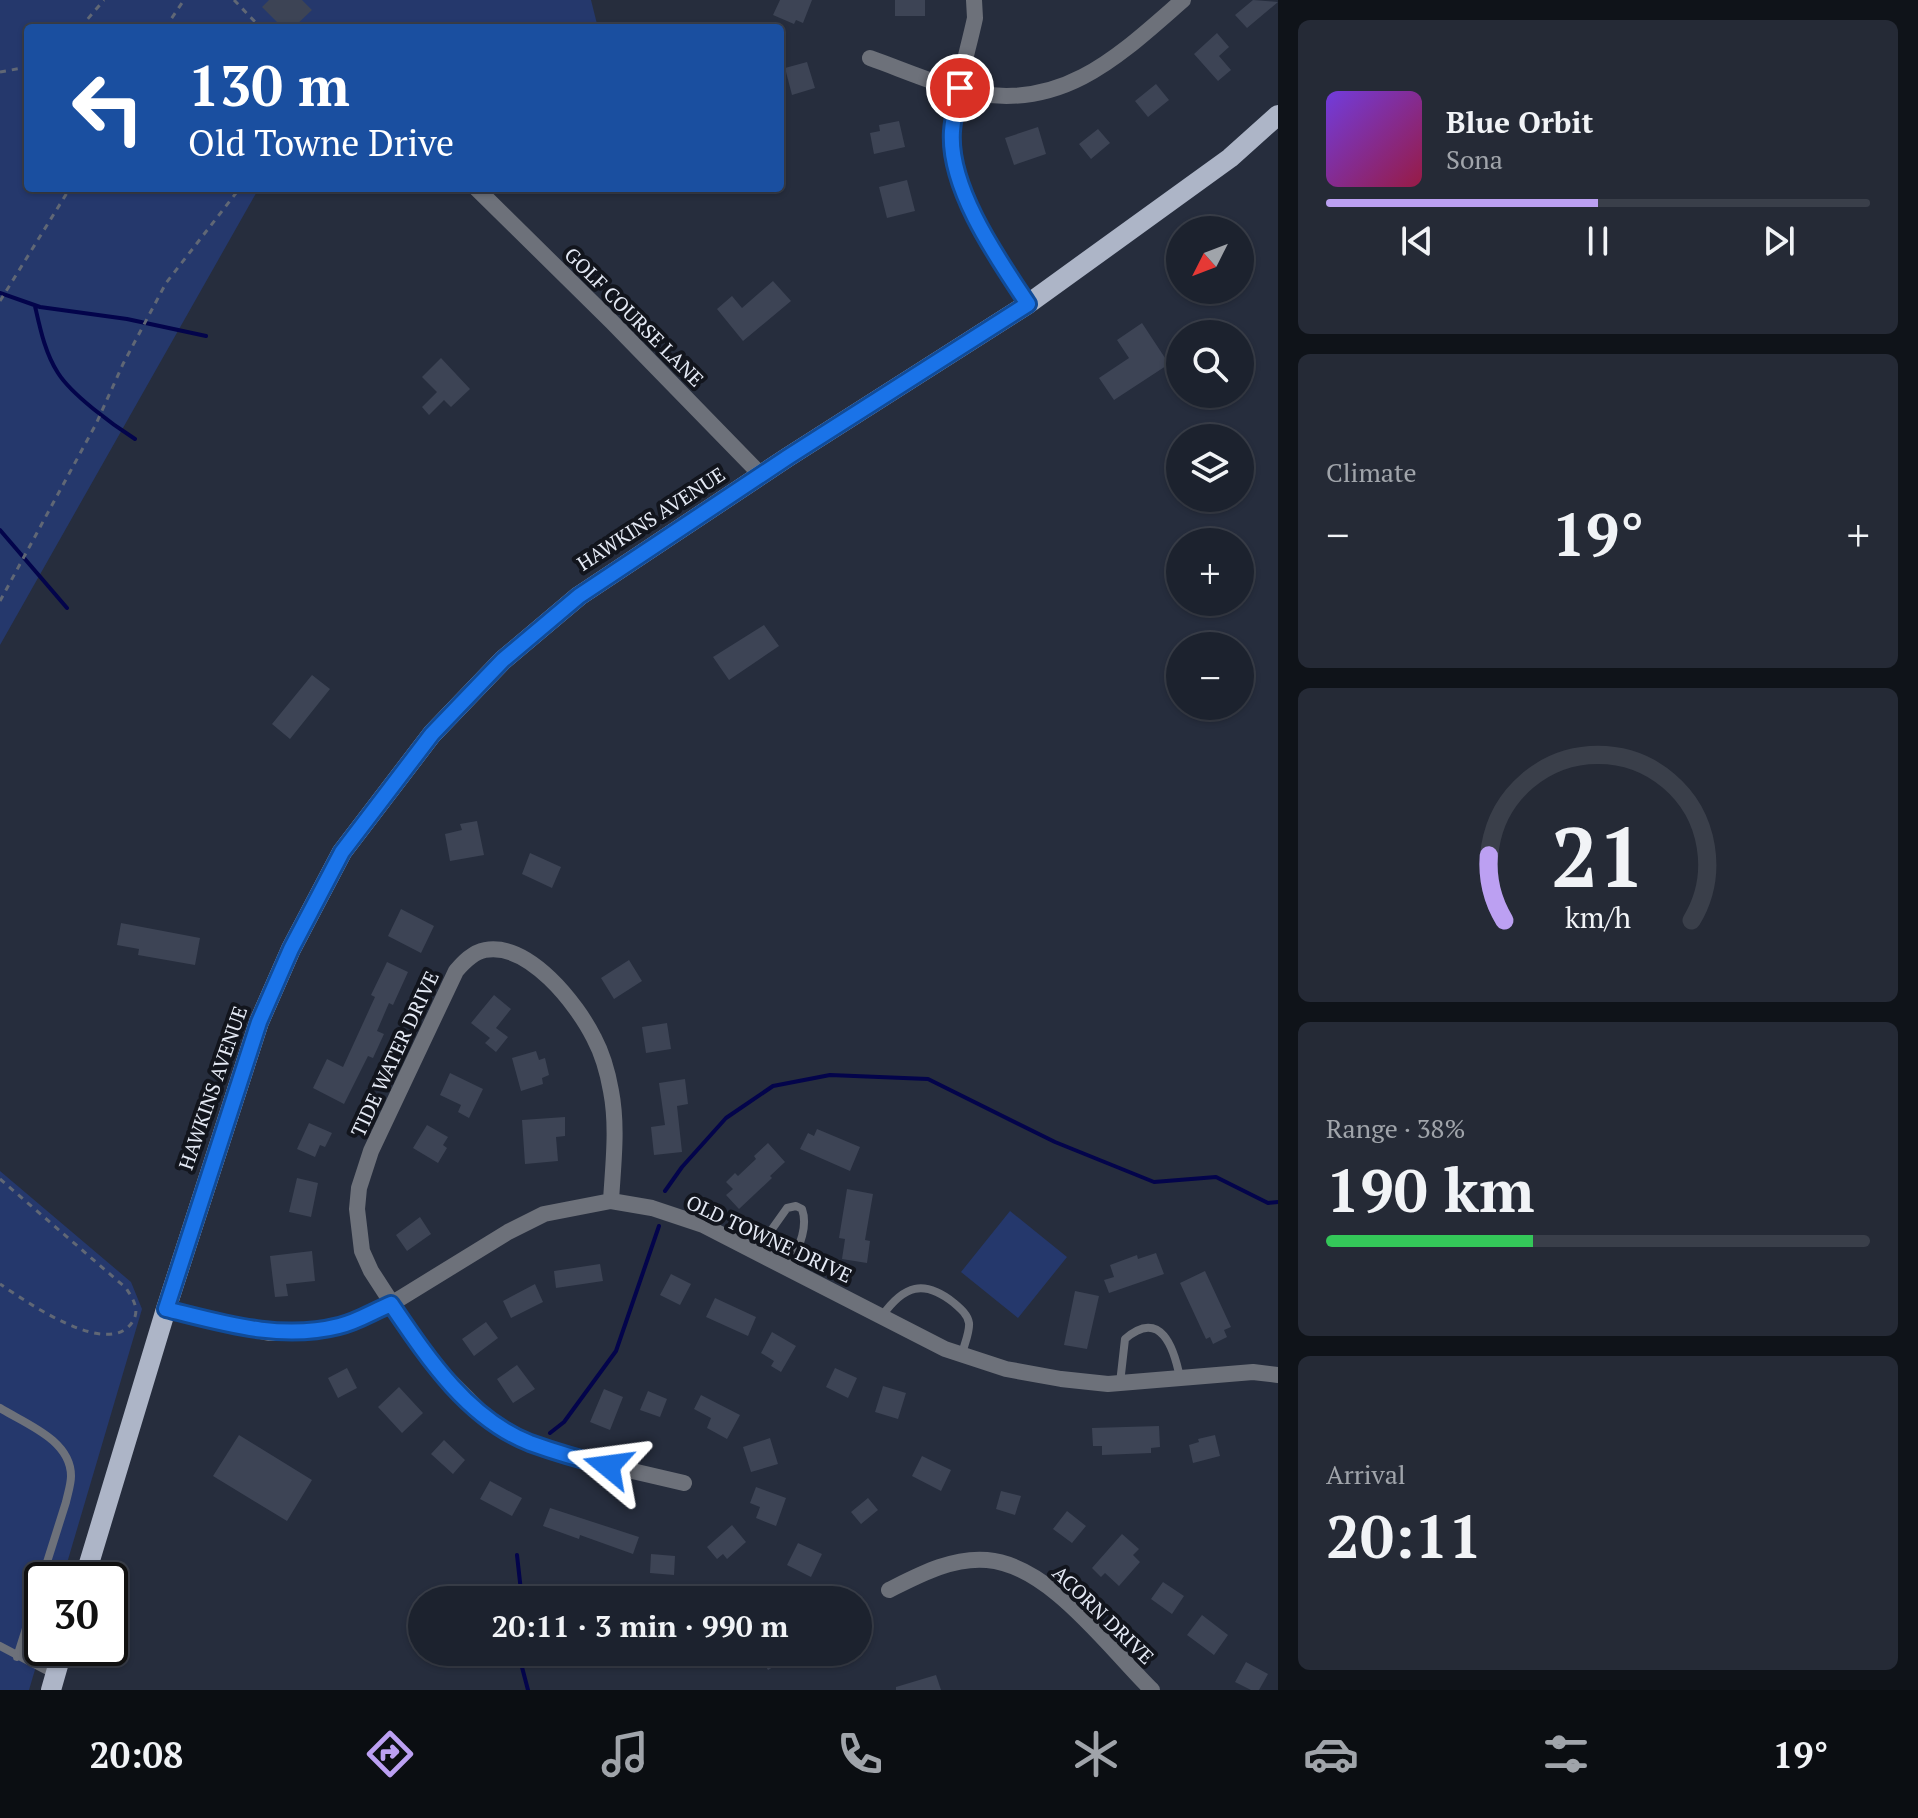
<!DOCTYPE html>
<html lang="en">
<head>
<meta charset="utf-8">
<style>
  :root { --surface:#1c222e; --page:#252a36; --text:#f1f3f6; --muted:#a0a4aa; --line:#3a3f4a; --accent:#bca0f2 }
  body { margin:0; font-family:"PT Serif",serif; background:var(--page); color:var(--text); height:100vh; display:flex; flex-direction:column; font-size:30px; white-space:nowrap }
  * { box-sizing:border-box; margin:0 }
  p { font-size:26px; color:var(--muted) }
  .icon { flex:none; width:44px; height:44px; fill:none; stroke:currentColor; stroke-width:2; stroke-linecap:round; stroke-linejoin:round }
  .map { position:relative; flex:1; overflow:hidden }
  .drawer { display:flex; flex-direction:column; gap:20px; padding:20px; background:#0f1319; width:640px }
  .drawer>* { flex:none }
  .banner { position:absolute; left:24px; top:24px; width:760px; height:168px; border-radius:8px; box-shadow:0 2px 6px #0004,0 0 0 2px var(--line); background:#1a4fa0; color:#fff; overflow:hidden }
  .needle { width:52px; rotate:228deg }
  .fabs { position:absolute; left:1166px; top:216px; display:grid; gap:16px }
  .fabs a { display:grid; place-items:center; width:88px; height:88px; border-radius:50%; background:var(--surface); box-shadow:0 2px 6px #0004,0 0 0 2px var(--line); font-size:40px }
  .speed { position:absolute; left:24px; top:1562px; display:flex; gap:16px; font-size:40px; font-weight:700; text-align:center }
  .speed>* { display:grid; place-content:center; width:104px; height:104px; border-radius:50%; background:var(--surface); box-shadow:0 2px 6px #0004,0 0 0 2px var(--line); line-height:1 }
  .speed .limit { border:4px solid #111; border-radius:12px; background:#fff; color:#111 }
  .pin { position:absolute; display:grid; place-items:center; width:68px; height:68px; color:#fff; margin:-34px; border:4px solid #fff; border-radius:50%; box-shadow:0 2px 8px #0007 }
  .me { position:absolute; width:88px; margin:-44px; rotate:286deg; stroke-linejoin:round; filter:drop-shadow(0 0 6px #0008) }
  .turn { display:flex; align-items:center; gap:28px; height:168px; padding:0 32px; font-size:36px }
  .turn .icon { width:104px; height:104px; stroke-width:2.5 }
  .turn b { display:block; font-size:56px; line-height:68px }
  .big { font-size:60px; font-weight:700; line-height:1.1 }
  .drawer .widget { flex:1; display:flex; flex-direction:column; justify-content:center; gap:12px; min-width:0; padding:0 28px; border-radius:12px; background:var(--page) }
  .drawer .dial { align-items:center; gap:0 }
  .dial svg { height:208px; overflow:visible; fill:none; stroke:var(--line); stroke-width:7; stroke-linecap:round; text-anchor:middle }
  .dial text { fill:var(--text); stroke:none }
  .song { display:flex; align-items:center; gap:24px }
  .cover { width:96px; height:96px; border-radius:12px; background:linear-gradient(135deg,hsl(260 70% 55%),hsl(340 70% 35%)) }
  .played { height:8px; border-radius:4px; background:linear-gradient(90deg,var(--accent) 50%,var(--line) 50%) }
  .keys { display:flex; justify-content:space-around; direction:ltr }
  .heat { display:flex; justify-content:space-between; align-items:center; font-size:44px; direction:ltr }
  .charge { height:12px; border-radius:6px; background:linear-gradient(90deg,#34c759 38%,var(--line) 0) }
  .trip { position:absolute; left:408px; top:1586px; width:464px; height:80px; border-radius:40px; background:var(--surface); box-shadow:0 2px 6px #0004,0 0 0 2px var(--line); font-weight:700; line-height:80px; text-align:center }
  .menu { display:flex; height:128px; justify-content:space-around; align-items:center; background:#0b0e12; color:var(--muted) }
  .menu .icon { width:56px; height:56px }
  .menu .active { color:var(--accent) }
  .menu b { font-size:36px; color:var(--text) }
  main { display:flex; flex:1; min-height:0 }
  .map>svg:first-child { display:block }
</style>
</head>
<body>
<main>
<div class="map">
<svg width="1278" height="1690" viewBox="0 0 1278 1690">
  <rect width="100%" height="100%" fill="#262d3d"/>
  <!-- green -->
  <path fill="#25386c" d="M0 0H591L598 28H28V188H259L0 645Z
    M0 1171 131 1282 142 1309 62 1580H42V1646L29 1690H0Z
    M1010 1211 1067 1257 1018 1318 961 1272Z"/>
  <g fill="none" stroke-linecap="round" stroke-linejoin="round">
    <!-- stream -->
    <path stroke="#03044b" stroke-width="4" d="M0 293 40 307 127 319 206 336
      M35 306C40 328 45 353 58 373 72 395 113 425 135 439
      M0 530 67 608
      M665 1191 682 1167 726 1118 773 1086 830 1075 928 1079 1055 1142 1154 1182 1216 1177 1268 1203 1278 1202
      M550 1433 564 1422 616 1351 659 1226
      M517 1555 522 1600
      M518 1652 528 1690"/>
  </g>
  <!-- building -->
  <path fill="#3d4455" d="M269 0H302L312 10 293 28H283L262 7Z
    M780 0H812L803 23 796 20 794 24 773 15Z
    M895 0H925V16H895Z
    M1253 0 1278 2 1247 28 1235 15Z
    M1217 33 1229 47 1219 56 1231 70 1218 81 1194 54Z
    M807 62 815 88 792 95 785 68Z
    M1156 84 1169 100 1148 117 1135 101Z
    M899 121 905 147 874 154 870 133 880 131 879 125Z
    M1038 127 1046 154 1014 165 1005 138Z
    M1098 129 1110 143 1091 159 1079 144Z
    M907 180 915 211 887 218 879 187Z
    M773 281 791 301 743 341 717 309 732 296 742 308Z
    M1142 323 1169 364 1114 400 1099 378 1129 358 1117 340Z
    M441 358 470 389 451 407 444 400 429 415 422 407 437 392 422 377Z
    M764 625 779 646 729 680 713 657Z
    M312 675 330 689 290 739 272 724Z
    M477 821 484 855 450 861 445 834 462 830 460 824Z
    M530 853 561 867 552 888 522 874Z
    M401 909 434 926 421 953 388 936Z
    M121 923 200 938 195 965 138 955 139 949 117 945Z
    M629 960 642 981 614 999 601 978Z
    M387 962 408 972 393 1005 389 1003 377 1031 384 1034 373 1058 368 1056 344 1104 313 1088 327 1059 343 1067 375 997 371 995Z
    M494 995 511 1009 496 1028 508 1037 496 1052 485 1043 490 1038 471 1023Z
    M667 1023 671 1049 646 1053 642 1027Z
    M536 1051 539 1060 545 1058 549 1075 542 1078 543 1084 521 1091 512 1058Z
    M450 1073 483 1089 469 1118 458 1112 461 1105 440 1095Z
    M685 1079 688 1104 677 1106 682 1152 654 1155 651 1127 665 1125 659 1083Z
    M565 1117V1136L556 1137 558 1161 525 1164 522 1120Z
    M309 1123 332 1133 325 1147 320 1145 315 1157 297 1149Z
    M427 1125 448 1137 443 1145 447 1148 438 1163 413 1148Z
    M817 1129 860 1147 850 1171 800 1149 808 1133 814 1136Z
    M768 1143 785 1162 770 1176 772 1178 739 1209 726 1195 733 1189 726 1182 735 1173 738 1176 756 1159 754 1156Z
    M297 1178 318 1183 311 1217 289 1212Z
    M847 1189 873 1194 865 1240 870 1241 867 1263 842 1259 845 1239 839 1238Z
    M420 1217 431 1234 407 1251 396 1235Z
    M312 1251 315 1281 286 1284 288 1296 275 1297 270 1256Z
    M1156 1253 1164 1274 1109 1293 1104 1280 1114 1277 1110 1265 1137 1255 1138 1259Z
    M600 1264 603 1281 556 1288 554 1271Z
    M1205 1271 1231 1327 1224 1330 1227 1337 1213 1344 1210 1337 1206 1339 1180 1283Z
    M671 1274 691 1284 680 1305 660 1295Z
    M535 1284 543 1302 511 1318 503 1301Z
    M1075 1291 1099 1296 1087 1349 1064 1345Z
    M715 1298 756 1317 748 1336 706 1317Z
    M486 1322 498 1338 474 1356 462 1339Z
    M772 1332 796 1346 781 1372 771 1366 774 1361 761 1353Z
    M517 1365 535 1389 513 1403 497 1379Z
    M347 1368 357 1388 338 1398 328 1378Z
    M835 1368 857 1378 848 1398 826 1387Z
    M883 1386 906 1393 898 1419 875 1412Z
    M399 1387 423 1413 402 1433 378 1407Z
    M604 1389 623 1397 610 1430 590 1422Z
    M648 1391 667 1399 660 1417 640 1410Z
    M701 1395 740 1415 727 1439 707 1428 711 1418 694 1409Z
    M1159 1426 1160 1447 1151 1448V1453L1102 1455V1446H1093L1092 1428Z
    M239 1435 312 1480 287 1521 213 1476Z
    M1215 1435 1220 1456 1193 1463 1189 1445 1199 1442 1198 1439Z
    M770 1438 778 1464 751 1472 743 1447Z
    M444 1440 465 1460 453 1474 431 1454Z
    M922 1456 951 1470 941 1491 912 1476Z
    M490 1481 522 1498 512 1516 480 1499Z
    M756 1487 786 1498 776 1526 756 1518 760 1507 750 1503Z
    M1001 1491 1021 1496 1015 1515 996 1509Z
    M868 1498 878 1510 861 1524 851 1512Z
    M550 1508 639 1537 633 1554 580 1535 579 1539 543 1526Z
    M1067 1511 1086 1526 1072 1543 1053 1529Z
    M732 1525 746 1542 727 1559 723 1554 717 1559 707 1547Z
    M1122 1534 1139 1549 1133 1555 1140 1562 1119 1586 1105 1573 1101 1577 1092 1568Z
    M798 1543 822 1554 811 1577 787 1565Z
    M651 1554 675 1556 674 1575 650 1573Z
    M1163 1582 1184 1596 1172 1614 1151 1599Z
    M1202 1615 1228 1635 1214 1655 1187 1635Z
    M757 1652H799L768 1670Z
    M1246 1662 1268 1674 1259 1690H1251L1235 1682Z
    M936 1675 941 1690H896V1687Z"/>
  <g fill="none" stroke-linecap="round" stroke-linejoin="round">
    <!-- path -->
    <path stroke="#606775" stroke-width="3" stroke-dasharray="6 6" stroke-linecap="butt" d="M234 0 261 28
      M80 28 104 0
      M165 28 184 0
      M0 72 28 67
      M0 301 70 188
      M0 601 96 424 123 364 166 283 240 188
      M0 1179 126 1288C133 1299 140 1309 133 1321 109 1361 24 1300 0 1284"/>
    <!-- service -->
    <path stroke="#6d717a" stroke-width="8" d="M755 1253 787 1208 796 1206 802 1209C809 1229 797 1250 789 1268
      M882 1316C904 1285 924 1279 954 1303 961 1309 968 1315 969 1323 970 1332 964 1345 962 1354
      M1120 1383 1125 1339C1161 1308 1174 1348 1180 1378
      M0 1408C26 1424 71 1440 71 1476 71 1484 68 1493 66 1502L17 1657
      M0 1646 55 1675"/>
    <!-- minor -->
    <path stroke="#6d717a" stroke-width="16" d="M974 0 975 18C968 51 953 99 952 132 950 191 997 258 1028 304
      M870 58C904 70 939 86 975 93 1065 110 1121 54 1183 0
      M476 188 612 322 762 476
      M611 1201C613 1165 618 1127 611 1091 608 1074 602 1053 594 1038 577 1004 529 942 485 950 473 952 463 963 456 971L371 1151 359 1188 357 1209 362 1251 371 1271 428 1359 489 1420 528 1442 581 1459 684 1483
      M166 1309 269 1333H295L340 1326 391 1304 508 1232 544 1214 611 1201 652 1208 703 1225 945 1349 1006 1369 1061 1379 1108 1384 1253 1372 1278 1375
      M889 1590C919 1575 952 1557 987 1560 1050 1565 1109 1648 1152 1690"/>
    <!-- primary -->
    <path stroke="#adb5c7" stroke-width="20" d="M84 1580 166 1309 259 1022 291 949 342 852 432 734 503 660 579 596 788 457 1028 304 1230 158 1278 115
      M51 1690 63 1648"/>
  </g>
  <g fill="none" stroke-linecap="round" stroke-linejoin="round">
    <!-- route casing -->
    <g stroke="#114b97" stroke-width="20">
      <path id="route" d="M608 1466C582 1460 555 1452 530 1443 467 1418 427 1357 391 1304 374 1311 357 1322 339 1326 280 1341 223 1323 166 1309L259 1022 291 949 342 852 432 734 503 660 579 596 788 457 1028 304C998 259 948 188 952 131 953 117 957 102 960 88"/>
    </g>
    <!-- route -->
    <use href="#route" stroke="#1a73e8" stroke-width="14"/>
  </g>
  <g text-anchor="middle" stroke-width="8" stroke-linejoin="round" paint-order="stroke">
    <!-- street labels -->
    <g font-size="20" fill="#e5eaf5" stroke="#12151d">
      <text transform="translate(634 317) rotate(45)" y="7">GOLF COURSE LANE</text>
      <text transform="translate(651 519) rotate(-33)" y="7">HAWKINS AVENUE</text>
      <text transform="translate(395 1054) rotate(-65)" y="7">TIDE WATER DRIVE</text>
      <text transform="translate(213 1088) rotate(-71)" y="7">HAWKINS AVENUE</text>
      <text transform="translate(769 1239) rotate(25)" y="7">OLD TOWNE DRIVE</text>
      <text transform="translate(1103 1615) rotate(44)" y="7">ACORN DRIVE</text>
    </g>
  </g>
</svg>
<div class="fabs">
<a><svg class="needle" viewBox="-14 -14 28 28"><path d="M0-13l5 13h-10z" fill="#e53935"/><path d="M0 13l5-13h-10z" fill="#a0a4aa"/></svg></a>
<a><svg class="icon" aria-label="search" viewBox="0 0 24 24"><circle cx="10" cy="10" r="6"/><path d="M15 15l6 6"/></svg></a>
<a><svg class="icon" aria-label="layers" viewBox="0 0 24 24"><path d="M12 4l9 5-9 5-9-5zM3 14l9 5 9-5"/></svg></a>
<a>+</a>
<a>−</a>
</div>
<div class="speed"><div class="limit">30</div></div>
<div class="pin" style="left:960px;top:88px;background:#d93025"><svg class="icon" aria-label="arrive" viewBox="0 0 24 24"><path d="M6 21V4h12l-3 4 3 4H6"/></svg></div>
<svg class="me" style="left:608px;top:1466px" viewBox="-20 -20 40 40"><path d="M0-17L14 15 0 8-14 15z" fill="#1a73e8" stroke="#fff" stroke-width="4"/></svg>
<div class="trip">20:11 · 3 min · 990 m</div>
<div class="banner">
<div class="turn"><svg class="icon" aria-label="left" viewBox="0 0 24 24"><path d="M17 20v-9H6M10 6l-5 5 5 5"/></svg><div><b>130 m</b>Old Towne Drive</div></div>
</div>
</div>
<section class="drawer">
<div class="widget">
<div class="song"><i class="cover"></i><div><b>Blue Orbit</b><p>Sona</p></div></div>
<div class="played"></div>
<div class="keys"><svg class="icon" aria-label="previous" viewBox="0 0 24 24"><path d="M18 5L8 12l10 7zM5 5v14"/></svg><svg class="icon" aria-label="pause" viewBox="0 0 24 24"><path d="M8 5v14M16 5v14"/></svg><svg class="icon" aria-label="next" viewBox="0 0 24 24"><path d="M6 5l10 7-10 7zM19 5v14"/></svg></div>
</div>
<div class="widget"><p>Climate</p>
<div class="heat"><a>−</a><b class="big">19°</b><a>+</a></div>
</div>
<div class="widget dial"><svg viewBox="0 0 100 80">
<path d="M14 69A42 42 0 1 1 86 69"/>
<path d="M14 69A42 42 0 0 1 8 44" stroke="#bca0f2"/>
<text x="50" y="56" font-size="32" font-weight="700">21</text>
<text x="50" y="72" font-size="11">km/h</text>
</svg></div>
<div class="widget"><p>Range · 38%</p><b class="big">190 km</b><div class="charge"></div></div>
<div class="widget"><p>Arrival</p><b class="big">20:11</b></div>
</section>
</main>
<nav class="menu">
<b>20:08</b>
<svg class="icon active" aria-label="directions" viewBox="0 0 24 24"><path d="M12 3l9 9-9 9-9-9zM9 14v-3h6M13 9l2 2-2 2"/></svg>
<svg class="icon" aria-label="music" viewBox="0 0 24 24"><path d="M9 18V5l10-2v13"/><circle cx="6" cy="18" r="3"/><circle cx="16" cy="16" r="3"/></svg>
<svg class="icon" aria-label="phone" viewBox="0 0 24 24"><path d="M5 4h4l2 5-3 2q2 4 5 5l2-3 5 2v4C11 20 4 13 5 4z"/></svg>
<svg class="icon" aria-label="climate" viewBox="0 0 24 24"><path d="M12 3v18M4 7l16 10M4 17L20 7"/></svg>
<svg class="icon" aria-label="car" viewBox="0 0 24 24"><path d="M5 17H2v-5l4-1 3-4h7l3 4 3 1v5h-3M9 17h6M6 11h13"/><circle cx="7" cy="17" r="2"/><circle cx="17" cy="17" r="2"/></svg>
<svg class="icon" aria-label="filters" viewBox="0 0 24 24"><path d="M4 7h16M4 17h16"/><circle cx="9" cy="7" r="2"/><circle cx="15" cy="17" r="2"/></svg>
<b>19°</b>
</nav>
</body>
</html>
